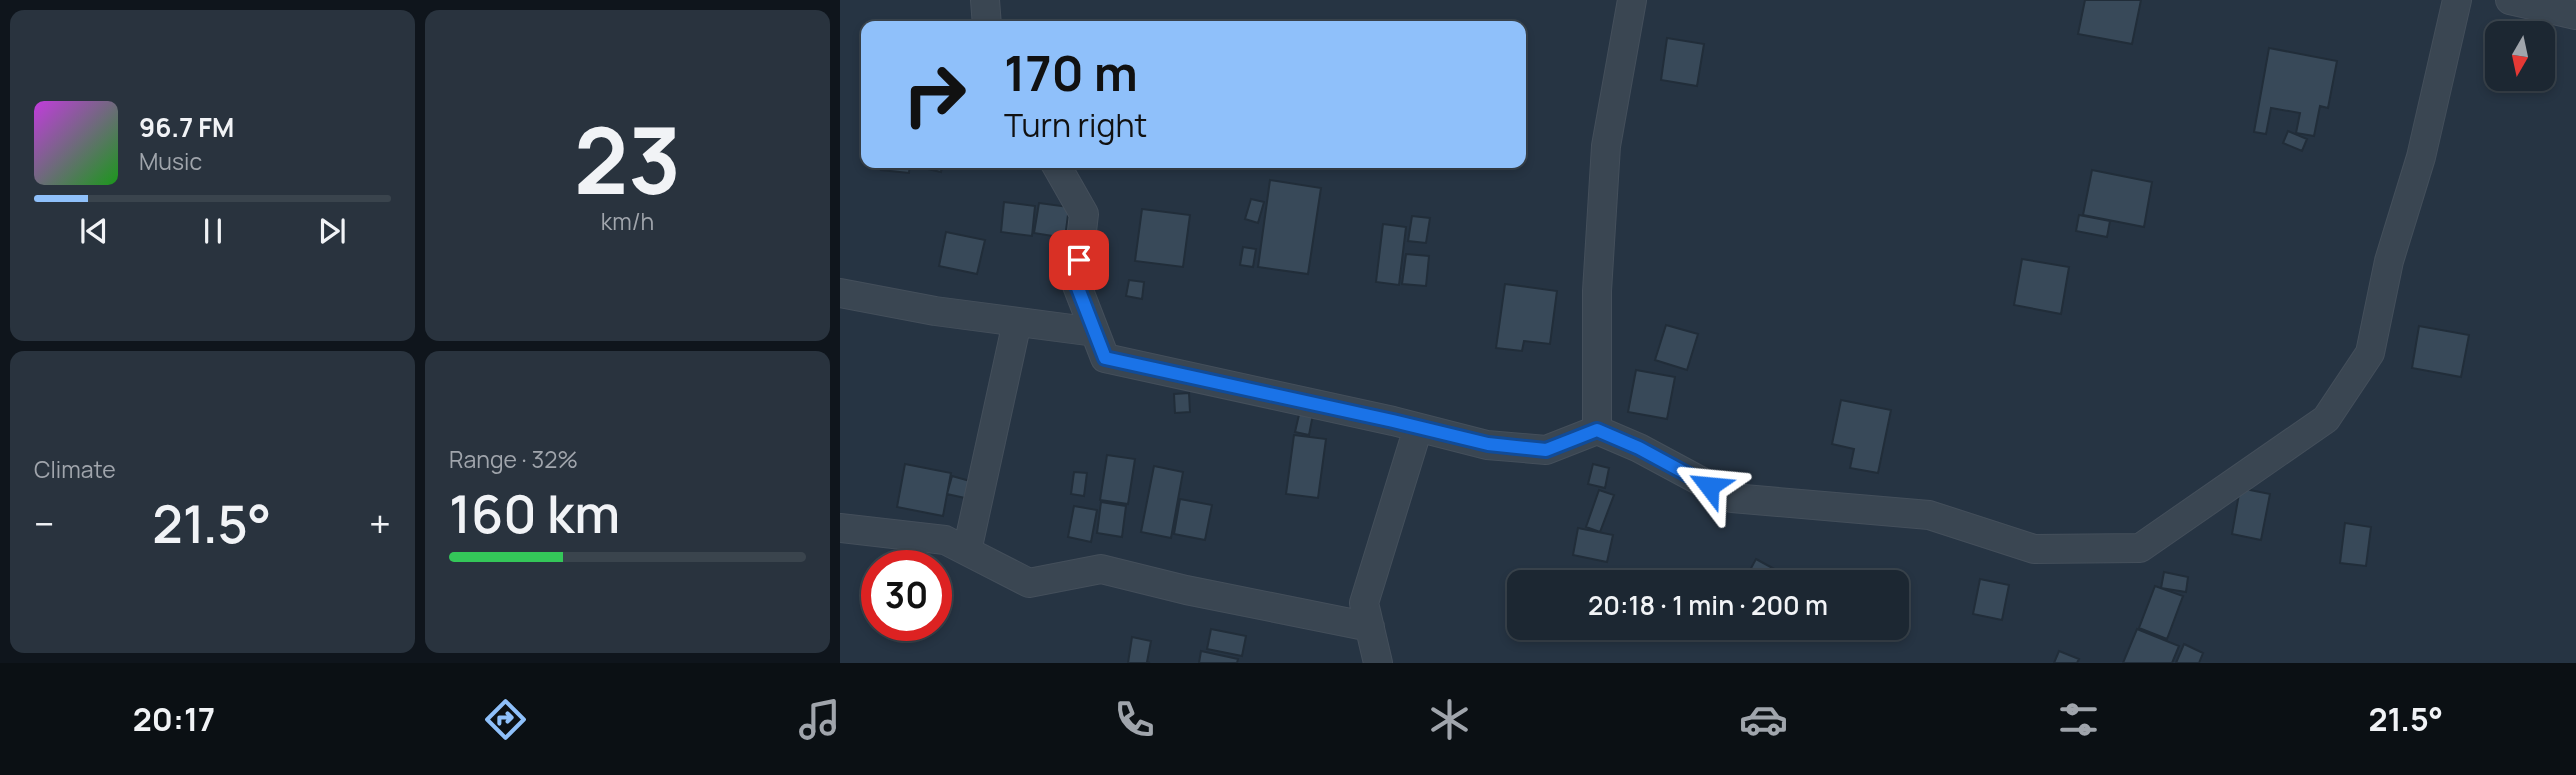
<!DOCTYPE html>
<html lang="en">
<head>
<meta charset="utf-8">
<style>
  :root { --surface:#1c2732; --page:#29333e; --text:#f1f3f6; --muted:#a0a5ac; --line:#3a444d; --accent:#8fc0fa }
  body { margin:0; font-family:Manrope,sans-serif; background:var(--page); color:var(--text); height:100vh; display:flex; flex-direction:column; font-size:26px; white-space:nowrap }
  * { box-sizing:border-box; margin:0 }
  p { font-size:23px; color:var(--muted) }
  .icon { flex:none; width:38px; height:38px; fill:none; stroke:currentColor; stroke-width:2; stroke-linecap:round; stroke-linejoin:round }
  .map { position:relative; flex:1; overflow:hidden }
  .sheet { display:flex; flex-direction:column; gap:10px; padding:10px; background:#0f151c; width:840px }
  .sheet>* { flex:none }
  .banner { position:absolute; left:21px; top:21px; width:665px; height:147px; border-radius:14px; box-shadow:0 4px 10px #0003,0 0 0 2px var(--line); background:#8fc0fa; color:#111; overflow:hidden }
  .needle { width:46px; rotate:189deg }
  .fabs { position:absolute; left:1645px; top:21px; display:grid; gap:14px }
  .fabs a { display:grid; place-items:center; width:70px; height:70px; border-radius:14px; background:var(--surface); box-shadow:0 4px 10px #0003,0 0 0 2px var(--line); font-size:35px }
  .speed { position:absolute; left:21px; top:550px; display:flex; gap:14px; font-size:35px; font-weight:700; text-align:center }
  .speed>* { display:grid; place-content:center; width:91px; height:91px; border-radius:50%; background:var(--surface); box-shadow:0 4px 10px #0003,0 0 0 2px var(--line); line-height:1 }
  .speed .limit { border:10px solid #d22; background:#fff; color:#111 }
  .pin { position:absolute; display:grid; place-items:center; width:60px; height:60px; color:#fff; margin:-30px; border-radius:14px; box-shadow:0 4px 10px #0006 }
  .me { position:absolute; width:77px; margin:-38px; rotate:299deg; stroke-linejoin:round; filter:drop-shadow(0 0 5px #0008) }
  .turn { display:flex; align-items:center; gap:24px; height:147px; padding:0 28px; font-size:32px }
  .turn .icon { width:91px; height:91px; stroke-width:2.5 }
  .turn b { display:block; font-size:49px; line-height:60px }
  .big { font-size:52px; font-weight:600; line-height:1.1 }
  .sheet .widget { flex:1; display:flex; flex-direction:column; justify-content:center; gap:10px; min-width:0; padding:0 24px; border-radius:14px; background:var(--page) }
  .sheet .dial { align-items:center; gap:0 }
  .dial b { font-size:91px; line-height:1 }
  .song { display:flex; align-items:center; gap:21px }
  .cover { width:84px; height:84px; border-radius:10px; background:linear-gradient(135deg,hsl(290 70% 55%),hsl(120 70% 35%)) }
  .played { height:7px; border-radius:4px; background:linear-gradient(90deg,var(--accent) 15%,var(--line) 15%) }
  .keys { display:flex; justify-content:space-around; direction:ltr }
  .heat { display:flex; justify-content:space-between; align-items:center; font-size:38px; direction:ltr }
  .charge { height:10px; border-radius:5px; background:linear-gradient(90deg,#34c759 32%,var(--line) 0) }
  .sheet .tiles { flex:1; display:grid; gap:10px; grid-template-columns:repeat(2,1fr) }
  .trip { position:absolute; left:667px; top:570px; width:402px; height:70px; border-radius:14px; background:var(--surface); box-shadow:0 4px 10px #0003,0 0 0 2px var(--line); font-weight:600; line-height:70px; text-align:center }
  .tabs { display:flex; height:112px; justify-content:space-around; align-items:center; background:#0b1014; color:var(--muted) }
  .tabs .icon { width:49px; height:49px }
  .tabs .current { color:var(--accent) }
  .tabs b { font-size:32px; color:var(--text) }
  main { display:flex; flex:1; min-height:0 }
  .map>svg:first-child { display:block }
</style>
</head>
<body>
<main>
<section class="sheet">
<div class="tiles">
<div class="widget">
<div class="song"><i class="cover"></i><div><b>96.7 FM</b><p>Music</p></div></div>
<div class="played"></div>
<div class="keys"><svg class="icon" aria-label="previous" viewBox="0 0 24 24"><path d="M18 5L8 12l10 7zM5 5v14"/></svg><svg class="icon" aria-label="pause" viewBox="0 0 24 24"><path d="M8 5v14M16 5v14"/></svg><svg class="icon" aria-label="next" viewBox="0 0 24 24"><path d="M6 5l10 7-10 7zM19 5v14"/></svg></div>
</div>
<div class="widget dial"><b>23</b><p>km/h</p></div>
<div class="widget"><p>Climate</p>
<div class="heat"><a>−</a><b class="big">21.5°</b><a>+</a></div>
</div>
<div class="widget"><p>Range · 32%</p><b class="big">160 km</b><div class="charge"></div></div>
</div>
</section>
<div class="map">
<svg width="1736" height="663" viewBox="0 0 1736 663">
  <rect width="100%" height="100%" fill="#263443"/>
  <!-- building -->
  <path fill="#384959" stroke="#212d39" stroke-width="2" d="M1245 0H1301L1292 44 1238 34Z
    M827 38 864 44 857 86 821 80Z
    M1429 48 1497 61 1488 108 1480 106 1474 136 1456 133 1460 113 1431 108 1426 134 1414 132Z
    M1448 131 1467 139 1462 151 1443 143Z
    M42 163H70L69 173 41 170Z
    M80 163H103L101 172 79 167Z
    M1252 170 1312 182 1304 227 1243 215Z
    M430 180 481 188 468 274 418 267Z
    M411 199 424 202 418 223 405 219Z
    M164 202 195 206 192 236 161 232Z
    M199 203 229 207 225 238 194 233Z
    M302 209 350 215 343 267 295 261Z
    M1239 215 1270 221 1267 237 1236 231Z
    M572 216 590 218 586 243 568 241Z
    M543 224 566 227 559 285 536 282Z
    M106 232 145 240 137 274 99 266Z
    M403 247 416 249 413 267 400 265Z
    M566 254 589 256 586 286 562 284Z
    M1182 259 1229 267 1221 314 1174 305Z
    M289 280 304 282 302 299 286 296Z
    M665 284 717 291 710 344 684 341 682 351 656 348Z
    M826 325 858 334 847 370 815 360Z
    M1579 326 1629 335 1621 377 1572 368Z
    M796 370 835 377 827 419 788 412Z
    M349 393 350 412 335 413 334 394Z
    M1001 400 1051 410 1038 473 1010 468 1014 449 992 444Z
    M461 406 474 409 469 435 455 432Z
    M454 435 486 439 478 498 446 494Z
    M267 455 295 459 288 504 260 500Z
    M65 464 111 473 103 516 57 507Z
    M753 464 769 468 765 488 748 484Z
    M314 466 343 472 331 538 301 532Z
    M234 472 247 473 244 496 231 494Z
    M112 476 130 481 125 498 107 494Z
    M1400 488 1430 494 1421 540 1392 534Z
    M759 490 774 495 760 532 746 527Z
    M340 499 372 505 365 540 334 534Z
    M261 502 286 506 282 537 257 533Z
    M234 506 257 510 251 542 228 537Z
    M1505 523 1531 527 1526 566 1500 563Z
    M738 528 773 535 767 562 733 555Z
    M916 559 938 571 932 583H903Z
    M1324 572 1348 577 1346 592 1321 588Z
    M1140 579 1169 585 1162 620 1133 614Z
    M1315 586 1343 596 1327 639 1299 628Z
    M371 629 406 636 402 656 367 649Z
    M1297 629 1339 646 1332 663H1283Z
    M292 637 311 641 307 662 310 663H288Z
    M1344 644 1363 653 1359 663H1336Z
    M361 651 398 659 397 663H359Z
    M1219 651 1239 659 1237 663H1214Z"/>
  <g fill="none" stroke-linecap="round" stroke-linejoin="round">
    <!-- minor casing -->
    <g stroke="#444f5b" stroke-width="30">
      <path id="minor" d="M145 0 147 26
        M1670 0 1736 15
        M215 163 244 214 236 283 265 358 553 421 647 445 706 450 757 430 799 448 892 498 1089 515 1194 549 1300 548 1486 419 1530 353 1549 261 1581 157 1617 0
        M0 293 95 311 255 332
        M757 430V291L766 146 792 0
        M0 528 105 540 189 583 261 569 346 590 530 627
        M127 551 177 322
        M538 663 524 603 578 428"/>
    </g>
    <!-- minor -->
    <use href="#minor" stroke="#3a4652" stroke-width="28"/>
  </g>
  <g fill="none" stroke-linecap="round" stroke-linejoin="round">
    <!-- route casing -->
    <g stroke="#114b97" stroke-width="18">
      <path id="route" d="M239 260 236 283 265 358 553 421 648 444 706 450 757 430 799 448 869 486"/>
    </g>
    <!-- route -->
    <use href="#route" stroke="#1a73e8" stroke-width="12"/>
  </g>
</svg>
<div class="fabs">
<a><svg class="needle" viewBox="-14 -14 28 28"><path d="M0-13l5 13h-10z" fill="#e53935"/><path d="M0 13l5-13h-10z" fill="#a0a5ac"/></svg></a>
</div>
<div class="speed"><div class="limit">30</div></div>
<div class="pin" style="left:239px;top:260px;background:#d93025"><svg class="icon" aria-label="arrive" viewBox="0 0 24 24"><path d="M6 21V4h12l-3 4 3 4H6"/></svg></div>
<svg class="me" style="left:869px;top:486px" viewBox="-20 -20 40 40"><path d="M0-17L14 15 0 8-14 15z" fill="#1a73e8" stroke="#fff" stroke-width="4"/></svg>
<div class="trip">20:18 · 1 min · 200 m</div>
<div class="banner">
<div class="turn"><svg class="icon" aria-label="right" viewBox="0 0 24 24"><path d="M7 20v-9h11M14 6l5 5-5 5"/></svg><div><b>170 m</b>Turn right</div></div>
</div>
</div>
</main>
<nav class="tabs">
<b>20:17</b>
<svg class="icon current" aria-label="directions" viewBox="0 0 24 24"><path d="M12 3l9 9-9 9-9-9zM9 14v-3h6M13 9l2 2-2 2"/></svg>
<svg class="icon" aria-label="music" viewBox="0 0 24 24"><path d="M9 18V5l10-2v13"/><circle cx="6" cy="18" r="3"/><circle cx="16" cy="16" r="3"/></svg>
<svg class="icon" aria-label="phone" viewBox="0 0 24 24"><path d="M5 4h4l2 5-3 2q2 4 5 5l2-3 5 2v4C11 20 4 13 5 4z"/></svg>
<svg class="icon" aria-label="climate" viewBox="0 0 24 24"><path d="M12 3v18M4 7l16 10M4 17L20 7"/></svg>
<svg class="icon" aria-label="car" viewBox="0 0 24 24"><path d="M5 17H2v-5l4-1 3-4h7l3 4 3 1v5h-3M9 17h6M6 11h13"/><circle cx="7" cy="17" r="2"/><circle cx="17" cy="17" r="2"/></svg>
<svg class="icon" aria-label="filters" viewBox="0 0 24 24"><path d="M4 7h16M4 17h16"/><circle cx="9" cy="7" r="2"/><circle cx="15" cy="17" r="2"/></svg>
<b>21.5°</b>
</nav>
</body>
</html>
